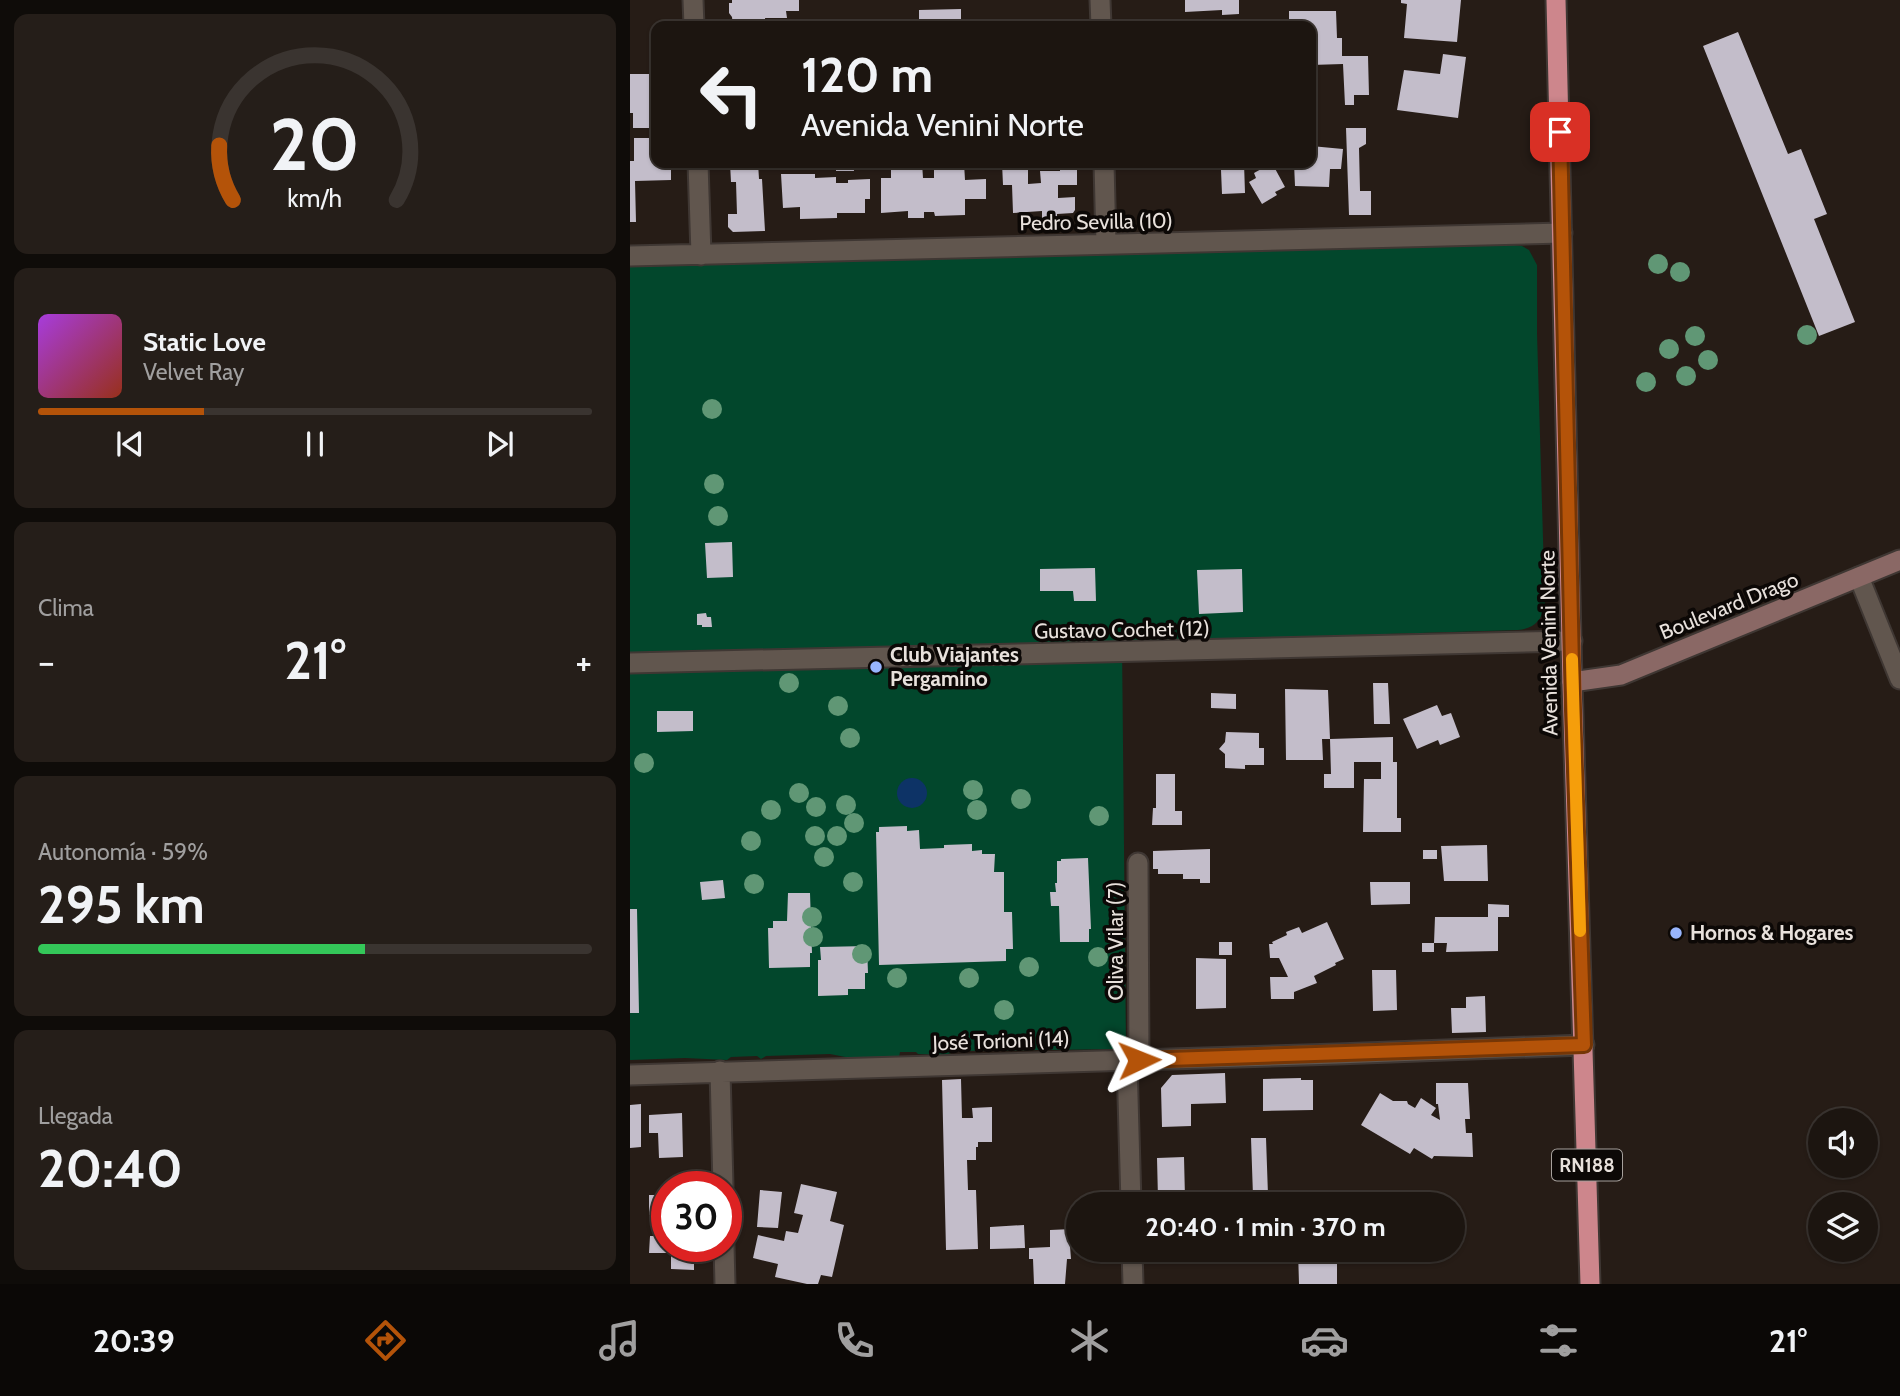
<!DOCTYPE html>
<html lang="es">
<head>
<meta charset="utf-8">
<style>
  :root { --surface:#1c1510; --page:#251e19; --text:#f1f3f6; --muted:#a09f9f; --line:#3a3430; --accent:#b45309 }
  body { margin:0; font-family:Cabin,sans-serif; background:var(--page); color:var(--text); height:100vh; display:flex; flex-direction:column; font-size:26px; white-space:nowrap }
  * { box-sizing:border-box; margin:0 }
  p { font-size:23px; color:var(--muted) }
  .icon { flex:none; width:38px; height:38px; fill:none; stroke:currentColor; stroke-width:2; stroke-linecap:round; stroke-linejoin:round }
  .map { position:relative; flex:1; overflow:hidden }
  .drawer { display:flex; flex-direction:column; gap:14px; padding:14px; background:#0f0c09; width:630px }
  .drawer>* { flex:none }
  .top-card { position:absolute; left:21px; top:21px; width:665px; height:147px; border-radius:14px; box-shadow:0 2px 5px #0004,0 0 0 2px var(--line); background:#1c1510; color:var(--text); overflow:hidden }
  .fabs { position:absolute; left:1178px; top:1108px; display:grid; gap:14px }
  .fabs a { display:grid; place-items:center; width:70px; height:70px; border-radius:50%; background:var(--surface); box-shadow:0 2px 5px #0004,0 0 0 2px var(--line); font-size:35px }
  .speed { position:absolute; left:21px; top:1171px; display:flex; gap:14px; font-size:35px; font-weight:700; text-align:center }
  .speed>* { display:grid; place-content:center; width:91px; height:91px; border-radius:50%; background:var(--surface); box-shadow:0 2px 5px #0004,0 0 0 2px var(--line); line-height:1 }
  .speed .limit { border:10px solid #d22; background:#fff; color:#111 }
  .pin { position:absolute; display:grid; place-items:center; width:60px; height:60px; color:#fff; margin:-30px; border-radius:14px; box-shadow:0 4px 10px #0006 }
  .me { position:absolute; width:77px; margin:-38px; rotate:88deg; stroke-linejoin:round; filter:drop-shadow(0 0 5px #0008) }
  .turn { display:flex; align-items:center; gap:24px; height:147px; padding:0 35px; font-size:32px }
  .turn .icon { width:91px; height:91px; stroke-width:2.5 }
  .turn b { display:block; font-size:49px; line-height:60px }
  .big { font-size:52px; font-weight:800; line-height:1.1 }
  .drawer .tile { flex:1; display:flex; flex-direction:column; justify-content:center; gap:10px; min-width:0; padding:0 24px; border-radius:14px; background:var(--page) }
  .drawer .dial { align-items:center; gap:0 }
  .dial svg { height:182px; overflow:visible; fill:none; stroke:var(--line); stroke-width:7; stroke-linecap:round; text-anchor:middle }
  .dial text { fill:var(--text); stroke:none }
  .song { display:flex; align-items:center; gap:21px }
  .cover { width:84px; height:84px; border-radius:10px; background:linear-gradient(135deg,hsl(280 70% 55%),hsl(10 70% 35%)) }
  .played { height:7px; border-radius:4px; background:linear-gradient(90deg,var(--accent) 30%,var(--line) 30%) }
  .keys { display:flex; justify-content:space-around; direction:ltr }
  .heat { display:flex; justify-content:space-between; align-items:center; font-size:38px; direction:ltr }
  .charge { height:10px; border-radius:5px; background:linear-gradient(90deg,#34c759 59%,var(--line) 0) }
  .trip { position:absolute; left:436px; top:1192px; width:399px; height:70px; border-radius:35px; background:var(--surface); box-shadow:0 2px 5px #0004,0 0 0 2px var(--line); font-weight:800; line-height:70px; text-align:center }
  .dock { display:flex; height:112px; justify-content:space-around; align-items:center; background:#0b0806; color:var(--muted) }
  .dock .icon { width:49px; height:49px }
  .dock .on { color:var(--accent) }
  .dock b { font-size:32px; color:var(--text) }
  main { display:flex; flex:1; min-height:0 }
  .map>svg:first-child { display:block }
</style>
</head>
<body>
<main>
<section class="drawer">
<div class="tile dial"><svg viewBox="0 0 100 80">
<path d="M14 69A42 42 0 1 1 86 69"/>
<path d="M14 69A42 42 0 0 1 8 45" stroke="#b45309"/>
<text x="50" y="56" font-size="32" font-weight="700">20</text>
<text x="50" y="72" font-size="11">km/h</text>
</svg></div>
<div class="tile">
<div class="song"><i class="cover"></i><div><b>Static Love</b><p>Velvet Ray</p></div></div>
<div class="played"></div>
<div class="keys"><svg class="icon" aria-label="previous" viewBox="0 0 24 24"><path d="M18 5L8 12l10 7zM5 5v14"/></svg><svg class="icon" aria-label="pause" viewBox="0 0 24 24"><path d="M8 5v14M16 5v14"/></svg><svg class="icon" aria-label="next" viewBox="0 0 24 24"><path d="M6 5l10 7-10 7zM19 5v14"/></svg></div>
</div>
<div class="tile"><p>Clima</p>
<div class="heat"><a>−</a><b class="big">21°</b><a>+</a></div>
</div>
<div class="tile"><p>Autonomía · 59%</p><b class="big">295 km</b><div class="charge"></div></div>
<div class="tile"><p>Llegada</p><b class="big">20:40</b></div>
</section>
<div class="map">
<svg width="1270" height="1284" viewBox="0 0 1270 1284">
  <rect width="100%" height="100%" fill="#261c16"/>
  <!-- green -->
  <path fill="#02472c" d="M884 245 892 246 899 250 907 265V333L915 607C910 622 904 628 888 630L492 642 496 1049 328 1051 314 1055 288 1054 286 1052H270L269 1057 246 1063 200 1054 136 1056 131 1059 127 1056 101 1057 97 1060 55 1058 0 1060V266Z"/>
  <!-- water -->
  <path fill="#0d3366" d="M267 793a15 15 0 1 1 30 0a15 15 0 1 1-30 0Z"/>
  <!-- building -->
  <path fill="#c3bdca" d="M102 0H169V11H156L157 18H135L136 26H103L102 17 99 13V3H102Z
    M555 0H609V14L592 15V10L555 12Z
    M771 0H831L827 42 774 38 777 4 771 3Z
    M331 9V26H289V10Z
    M659 11H706L707 38H712V56H738L739 95H724V105H715L713 64 681 65V26H659Z
    M1108 32 1158 154 1171 149 1197 214 1184 219 1225 322 1189 336 1073 46Z
    M813 54 836 57 828 118 767 110 774 70 810 74Z
    M0 74H21L22 113 26 112V163H41V180L5 181 6 222H0V161H4V138H20V128H3V113H0Z
    M716 128H736V144L729 148 730 191H741V215H719Z
    M681 146 713 149 711 169H700L699 187 665 186 664 163H681Z
    M100 163H128L129 179H132L135 231 103 232 98 227V214H107L106 182H101Z
    M206 163H223L224 171H206Z
    M261 163H292L293 178H304V163H334L335 180 356 179V199H335V215L305 216 304 212H294V218H278V211L251 213V178H261Z
    M372 163H398V184L411 183 410 171H430V163H447V185H428V198L445 197V210L443 213 427 214V218L412 219V211L383 213 382 185H373Z
    M575 163H614L615 193 592 194 591 170H575Z
    M642 163 655 187 645 192 647 195 632 204 619 182 626 178 624 173Z
    M151 174H185V178L206 177V183H218V180L240 179V199H235V213H207V218L170 219V207L153 208Z
    M102 542 103 577 77 578 75 543Z
    M465 568 466 601H444L443 591H410V569Z
    M612 569 613 612 569 614 567 570Z
    M76 613 77 617H81L82 627H72V625H67V614Z
    M743 683H758L760 724H744Z
    M655 689 698 690 700 739H692L693 760H656Z
    M581 693 606 694V709L581 708Z
    M807 705 812 716 821 713 830 737 810 745 808 740 787 749 773 719Z
    M27 711H63V731L27 732Z
    M596 732 629 733V748H634V765H615V769L595 768V754L589 749 595 742Z
    M763 737V762H767V818H771V832H733L734 779H751V762H724V788H694V774H701L700 739Z
    M526 774H545V811H552V825H522L523 808H526Z
    M277 826V831L289 830 290 849 314 848V845L342 844V851L352 850V854H365L364 872H374V912H382L383 949H376V961L249 965 246 832H249V827Z
    M857 845 858 881H814L811 846Z
    M580 849V883H570V879H553V874H528V869H523V851Z
    M793 850H807V859H793Z
    M458 858 461 929H459V942H430L429 906H421L420 892H426L425 883H427V861H431V859Z
    M93 880 95 898 72 900 70 882Z
    M740 882H780V904L741 905Z
    M158 893H180L182 953H180V967L139 968 138 928H143V921H157Z
    M858 904 879 905V917H868V951L816 952 817 943H804V952H792V943H804L805 917H858Z
    M0 909H7L9 1013H0Z
    M697 922 714 959 705 963 706 965 684 976 687 983 664 992V999H641L640 977H658L649 958H640L639 944H643L642 942 657 935 656 932 669 927 672 933Z
    M589 942H602V955H589Z
    M237 946 238 973H235V989H218V995L188 996V960H191L190 947Z
    M566 958 596 959V1008L566 1009Z
    M742 970H766L767 1010 743 1011Z
    M855 996 856 1032 822 1033 821 1008H836V997Z
    M595 1073 596 1103 561 1104V1126L532 1127 531 1088 542 1075Z
    M671 1078V1080H683V1110L633 1111V1079Z
    M331 1079 332 1118H343L342 1108 362 1107V1142H348V1147H346V1160H337L338 1190H346L348 1249 316 1250 312 1080Z
    M806 1083H838L840 1119H835L836 1133H842L843 1157 804 1156 802 1159 784 1148 780 1154 731 1125 750 1093 763 1101H777L778 1104 785 1108 791 1098 806 1108 801 1115 810 1120 808 1104H806Z
    M11 1104V1147L0 1148V1105Z
    M52 1113 53 1157 29 1158 28 1133H19V1115Z
    M621 1138H636L638 1195H629V1204H549V1198L528 1199 527 1158 554 1157 555 1198 623 1196Z
    M171 1184 207 1192 200 1221 214 1225 202 1277 191 1275 188 1284H177L145 1277 148 1264 123 1258 128 1235 154 1241 156 1231 168 1233 173 1215 164 1213Z
    M130 1190 152 1192 148 1228 127 1227Z
    M19 1195H30L31 1215H19Z
    M662 1195H678L679 1204H663Z
    M394 1225 395 1248 360 1249V1227Z
    M442 1229V1246H440L441 1259H437L435 1284H404L403 1259H399V1248L420 1247V1230Z
    M20 1236H37V1246H52V1254H64V1270L41 1269V1253H19Z
    M668 1250H734V1252L707 1253V1284H669Z"/>
  <g fill="none" stroke-linecap="round" stroke-linejoin="round">
    <!-- minor casing -->
    <g stroke="#3f3733" stroke-width="23">
      <path id="minor" d="M63 0 64 26
        M470 0 471 26
        M68 163 71 255
        M474 163 476 244
        M0 256 932 233
        M1229 577 1270 679
        M0 663 942 641
        M508 863 509 1060
        M497 1061 501 1204
        M90 1071 93 1186
        M0 1075 707 1054 954 1045
        M94 1246 95 1284
        M502 1250 503 1284"/>
    </g>
    <!-- secondary casing -->
    <g stroke="#3f3733" stroke-width="23">
      <path id="secondary" d="M942 682 991 675 1270 560"/>
    </g>
    <!-- trunk casing -->
    <g stroke="#3f3733" stroke-width="23">
      <path id="trunk" d="M926 0 942 682 960 1284"/>
    </g>
    <!-- minor -->
    <use href="#minor" stroke="#61564e" stroke-width="19"/>
    <!-- secondary -->
    <use href="#secondary" stroke="#8a6865" stroke-width="19"/>
    <!-- trunk -->
    <use href="#trunk" stroke="#cd868c" stroke-width="19"/>
  </g>
  <!-- trees -->
  <g fill="#609775">
    <circle cx="1028" cy="264" r="10"/>
    <circle cx="1050" cy="272" r="10"/>
    <circle cx="1177" cy="335" r="10"/>
    <circle cx="1065" cy="336" r="10"/>
    <circle cx="1039" cy="349" r="10"/>
    <circle cx="1078" cy="360" r="10"/>
    <circle cx="1056" cy="376" r="10"/>
    <circle cx="1016" cy="382" r="10"/>
    <circle cx="82" cy="409" r="10"/>
    <circle cx="84" cy="484" r="10"/>
    <circle cx="88" cy="516" r="10"/>
    <circle cx="159" cy="683" r="10"/>
    <circle cx="208" cy="706" r="10"/>
    <circle cx="220" cy="738" r="10"/>
    <circle cx="14" cy="763" r="10"/>
    <circle cx="343" cy="790" r="10"/>
    <circle cx="169" cy="793" r="10"/>
    <circle cx="391" cy="799" r="10"/>
    <circle cx="216" cy="805" r="10"/>
    <circle cx="186" cy="807" r="10"/>
    <circle cx="141" cy="810" r="10"/>
    <circle cx="347" cy="810" r="10"/>
    <circle cx="469" cy="816" r="10"/>
    <circle cx="224" cy="823" r="10"/>
    <circle cx="185" cy="836" r="10"/>
    <circle cx="207" cy="836" r="10"/>
    <circle cx="121" cy="841" r="10"/>
    <circle cx="194" cy="857" r="10"/>
    <circle cx="223" cy="882" r="10"/>
    <circle cx="124" cy="884" r="10"/>
    <circle cx="182" cy="917" r="10"/>
    <circle cx="183" cy="937" r="10"/>
    <circle cx="232" cy="954" r="10"/>
    <circle cx="468" cy="957" r="10"/>
    <circle cx="399" cy="967" r="10"/>
    <circle cx="267" cy="978" r="10"/>
    <circle cx="339" cy="978" r="10"/>
    <circle cx="374" cy="1010" r="10"/>
  </g>
  <g fill="none" stroke-linecap="round" stroke-linejoin="round">
    <!-- route casing -->
    <g stroke="#753606" stroke-width="18">
      <path id="route" d="M509 1060 954 1045 943 710 930 132"/>
    </g>
    <!-- route -->
    <use href="#route" stroke="#b45309" stroke-width="12"/>
    <!-- slow -->
    <path stroke="#f59e0b" stroke-width="12" d="M942 659 950 931"/>
  </g>
  <!-- markers -->
  <g fill="#98b5fd" stroke="#0c0806" stroke-width="2.5">
    <circle cx="246" cy="667" r="7"/>
    <circle cx="1046" cy="933" r="7"/>
  </g>
  <g text-anchor="middle" stroke-width="7" stroke-linejoin="round" paint-order="stroke">
    <!-- shield labels -->
    <rect fill="#0c0806" stroke="#a6a09c" stroke-width="2" x="922" y="1149.5" width="70" height="31" rx="5"/>
    <g font-size="19" font-weight="bold" fill="#e8e1dc">
      <text x="957" y="1172">RN188</text>
    </g>
    <!-- street labels -->
    <g font-size="21" fill="#e8e1dc" stroke="#0c0806">
      <text transform="translate(466 222) rotate(-1)" y="7">Pedro Sevilla (10)</text>
      <text transform="translate(1099 606) rotate(-22)" y="7">Boulevard Drago</text>
      <text transform="translate(492 630) rotate(-1)" y="7">Gustavo Cochet (12)</text>
      <text transform="translate(919 643) rotate(-91)" y="7">Avenida Venini Norte</text>
      <text transform="translate(486 941) rotate(-90)" y="7">Oliva Vilar (7)</text>
      <text transform="translate(371 1041) rotate(-2)" y="7">José Torioni (14)</text>
    </g>
    <!-- poi labels -->
    <g font-size="21" font-weight="bold" fill="#e8e1dc" stroke="#0c0806" text-anchor="start">
      <text x="260" y="662">Club Viajantes<tspan x="260" dy="24">Pergamino</tspan></text>
      <text x="1060" y="940">Hornos &amp; Hogares</text>
    </g>
  </g>
</svg>
<div class="fabs">
<a><svg class="icon" aria-label="sound" viewBox="0 0 24 24"><path d="M4 9h4l5-4v14l-5-4H4zM17 9q2 3 0 6"/></svg></a>
<a><svg class="icon" aria-label="layers" viewBox="0 0 24 24"><path d="M12 4l9 5-9 5-9-5zM3 14l9 5 9-5"/></svg></a>
</div>
<div class="speed"><div class="limit">30</div></div>
<div class="pin" style="left:930px;top:132px;background:#d93025"><svg class="icon" aria-label="arrive" viewBox="0 0 24 24"><path d="M6 21V4h12l-3 4 3 4H6"/></svg></div>
<svg class="me" style="left:509px;top:1060px" viewBox="-20 -20 40 40"><path d="M0-17L14 15 0 8-14 15z" fill="#b45309" stroke="#fff" stroke-width="4"/></svg>
<div class="trip">20:40 · 1 min · 370 m</div>
<div class="top-card">
<div class="turn"><svg class="icon" aria-label="left" viewBox="0 0 24 24"><path d="M17 20v-9H6M10 6l-5 5 5 5"/></svg><div><b>120 m</b>Avenida Venini Norte</div></div>
</div>
</div>
</main>
<nav class="dock">
<b>20:39</b>
<svg class="icon on" aria-label="directions" viewBox="0 0 24 24"><path d="M12 3l9 9-9 9-9-9zM9 14v-3h6M13 9l2 2-2 2"/></svg>
<svg class="icon" aria-label="music" viewBox="0 0 24 24"><path d="M9 18V5l10-2v13"/><circle cx="6" cy="18" r="3"/><circle cx="16" cy="16" r="3"/></svg>
<svg class="icon" aria-label="phone" viewBox="0 0 24 24"><path d="M5 4h4l2 5-3 2q2 4 5 5l2-3 5 2v4C11 20 4 13 5 4z"/></svg>
<svg class="icon" aria-label="climate" viewBox="0 0 24 24"><path d="M12 3v18M4 7l16 10M4 17L20 7"/></svg>
<svg class="icon" aria-label="car" viewBox="0 0 24 24"><path d="M5 17H2v-5l4-1 3-4h7l3 4 3 1v5h-3M9 17h6M6 11h13"/><circle cx="7" cy="17" r="2"/><circle cx="17" cy="17" r="2"/></svg>
<svg class="icon" aria-label="filters" viewBox="0 0 24 24"><path d="M4 7h16M4 17h16"/><circle cx="9" cy="7" r="2"/><circle cx="15" cy="17" r="2"/></svg>
<b>21°</b>
</nav>
</body>
</html>
